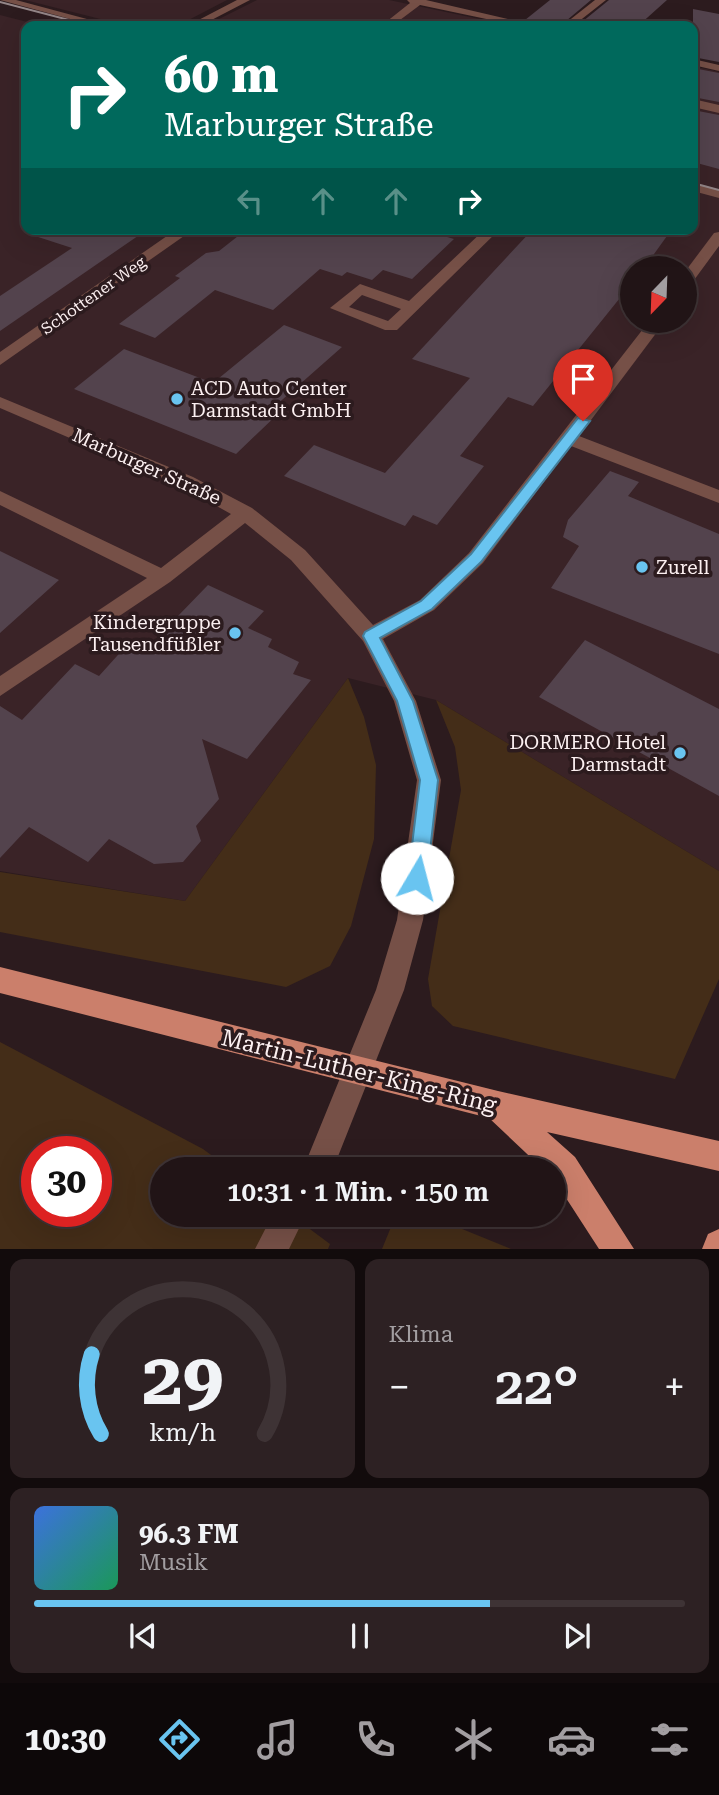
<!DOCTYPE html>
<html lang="de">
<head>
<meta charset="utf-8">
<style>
  :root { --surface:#211416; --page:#2d2123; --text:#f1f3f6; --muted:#a29ea1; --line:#3e3335; --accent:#69c4f0 }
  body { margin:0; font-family:"Roboto Serif",serif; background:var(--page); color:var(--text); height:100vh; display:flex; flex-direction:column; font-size:26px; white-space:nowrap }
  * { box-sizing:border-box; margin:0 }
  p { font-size:23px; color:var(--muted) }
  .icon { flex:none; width:38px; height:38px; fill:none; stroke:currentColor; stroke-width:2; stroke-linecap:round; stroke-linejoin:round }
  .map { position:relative; height:1249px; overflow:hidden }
  .panel { display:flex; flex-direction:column; gap:10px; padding:10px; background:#120b0c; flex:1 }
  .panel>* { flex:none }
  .top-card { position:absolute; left:21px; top:21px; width:677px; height:214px; border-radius:14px; box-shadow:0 7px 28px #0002,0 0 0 2px var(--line); background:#00695c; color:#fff; overflow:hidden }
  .needle { width:46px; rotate:203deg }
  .fabs { position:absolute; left:620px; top:256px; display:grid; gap:14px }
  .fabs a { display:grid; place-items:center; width:77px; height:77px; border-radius:50%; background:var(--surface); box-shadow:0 7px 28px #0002,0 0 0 2px var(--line); font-size:35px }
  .speed { position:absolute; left:21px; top:1136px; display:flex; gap:14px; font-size:35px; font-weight:700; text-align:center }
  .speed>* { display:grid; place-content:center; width:91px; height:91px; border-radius:50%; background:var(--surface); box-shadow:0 7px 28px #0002,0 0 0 2px var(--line); line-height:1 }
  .speed .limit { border:10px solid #d22; background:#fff; color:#111 }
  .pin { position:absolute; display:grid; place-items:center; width:60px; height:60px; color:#fff; margin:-72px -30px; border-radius:50% 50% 50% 0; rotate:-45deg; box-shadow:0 0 7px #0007 }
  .pin .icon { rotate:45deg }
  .me { position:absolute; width:77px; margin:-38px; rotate:8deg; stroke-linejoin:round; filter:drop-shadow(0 0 5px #0008) }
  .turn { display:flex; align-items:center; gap:24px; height:147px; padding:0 28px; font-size:32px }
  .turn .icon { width:91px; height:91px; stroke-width:2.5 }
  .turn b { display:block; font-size:49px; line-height:60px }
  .lanes { display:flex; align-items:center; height:66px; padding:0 28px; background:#0003; justify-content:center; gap:35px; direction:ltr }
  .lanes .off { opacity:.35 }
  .big { font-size:52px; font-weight:600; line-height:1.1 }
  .panel .tile { flex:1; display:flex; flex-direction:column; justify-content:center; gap:10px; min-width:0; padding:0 24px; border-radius:14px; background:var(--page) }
  .panel .dial { align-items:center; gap:0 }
  .dial svg { height:182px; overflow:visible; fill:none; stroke:var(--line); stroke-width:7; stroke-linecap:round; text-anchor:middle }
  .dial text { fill:var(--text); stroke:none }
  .song { display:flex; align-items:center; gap:21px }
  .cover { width:84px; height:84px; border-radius:10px; background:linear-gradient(135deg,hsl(220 70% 55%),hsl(150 70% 35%)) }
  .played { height:7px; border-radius:4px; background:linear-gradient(90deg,var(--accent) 70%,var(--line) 70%) }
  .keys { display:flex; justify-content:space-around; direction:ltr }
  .heat { display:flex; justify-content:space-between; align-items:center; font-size:38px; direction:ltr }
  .panel .tiles { flex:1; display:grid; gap:10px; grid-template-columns:1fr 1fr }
  .tile:last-child { grid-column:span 2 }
  .trip { position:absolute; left:150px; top:1157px; width:416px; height:70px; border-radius:35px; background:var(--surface); box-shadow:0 7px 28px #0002,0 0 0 2px var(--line); font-weight:600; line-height:70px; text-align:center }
  .menu { display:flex; height:112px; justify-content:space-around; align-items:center; background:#0d0809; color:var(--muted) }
  .menu .icon { width:49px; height:49px }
  .menu .current { color:var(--accent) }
  .menu b { font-size:32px; color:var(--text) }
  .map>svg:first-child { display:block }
</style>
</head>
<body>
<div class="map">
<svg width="719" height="1249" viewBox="0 0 719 1249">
  <rect width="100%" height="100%" fill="#2c1b1e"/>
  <!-- built -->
  <path fill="#3a2327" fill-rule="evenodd" d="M25 0H227L177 26H128Z
    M257 0H389L512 26H205Z
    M0 15 43 26H26V229H693V66L719 72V871L436 700 348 678 185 901 0 871ZM632 268H684V320H632Z"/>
  <!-- green -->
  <path fill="#442d18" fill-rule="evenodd" d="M348 678 364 717 376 765 374 839 351 926 330 966 286 987 0 932V872L185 901Z
    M436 700 719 871V979L675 1079 453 1026 432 1006 428 979 461 790 455 747Z
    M0 1042 203 1149 230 1169H163V1214L291 1215 330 1244 328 1249H0ZM37 1152H96V1211H37Z
    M440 1220 511 1249H382L391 1227Z"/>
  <!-- building -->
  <path fill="#53434d" d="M550 0H591L560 26H541L525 20Z
    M609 0H667L638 26H577Z
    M693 9 719 14V62L693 57Z
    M693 68 719 73V102L693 97Z
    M693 110 719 115V169L693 162Z
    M33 229H148L0 331V296L72 248 32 235Z
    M247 229H420L454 239 412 279 383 270 372 280 347 272 342 276 320 269 273 310 215 290 155 338 119 324 180 278 175 276 206 253 219 251Z
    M533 229 558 236 559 229H672L644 268H632V283L533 406 508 397 460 456 484 466 437 525 413 515 405 526 284 476 314 445 385 473 470 378 412 359Z
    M284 325 342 347 274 407 282 410 236 454 74 389 124 349 213 383Z
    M610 471 639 482 628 496 719 534V654L551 588 579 546 563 537 568 520Z
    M0 551 59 580 0 633Z
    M208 585 264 611 248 628 272 639 268 647 299 662 293 674 311 680 247 759 202 739 219 799 196 826 201 841 183 862 154 864 109 839 88 862 29 827 0 858V706L22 720 75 664 99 676 126 646 145 650Z
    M585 640 719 709V796L539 697Z"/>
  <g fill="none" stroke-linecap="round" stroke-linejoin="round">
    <!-- minor -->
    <path fill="#765047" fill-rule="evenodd" d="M0 0H16L113 26H96Z
      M237 0H250L200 26H187Z
      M407 0H426L538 26H519L420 5 392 26H381L410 3Z
      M595 0H606L573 26H562Z
      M693 59 719 65V71L693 65Z
      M693 99 719 105V113L693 107Z
      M693 183 719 190V198L693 191Z
      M177 229H194L0 365V352Z
      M485 229H500L397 330H385L330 308 360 284 409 301ZM362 295 401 309 388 321 349 307Z
      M719 232V246L689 287 684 288V273L714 233Z
      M650 320H666L579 436 719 490V503L571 446 483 563 434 610 383 639 416 701 441 780 423 920 404 990 333 1169H303L376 990 397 920 417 780 394 701 363 641 291 560 245 523 170 582 0 696V676L147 578 0 505V491L161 568 231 514 179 485 0 408V397L193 477 252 508 305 550 373 625 420 600 469 553Z
      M273 1214H306L289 1249H255Z"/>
    <!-- major -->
    <path fill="#cb7f6b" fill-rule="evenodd" d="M0 967 498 1091 719 1141V1171L547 1132 575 1157 634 1249H599L555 1181V1169H543L489 1118 0 993Z
      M719 1229V1249H702L708 1234Z"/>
    <!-- tram -->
    <path stroke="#948688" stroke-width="2" d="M0 2 92 26
      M693 183 719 190"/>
  </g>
  <!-- route -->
  <path fill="#69c4f0" stroke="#447f9c" stroke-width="2" d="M578 418 590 421 481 562 432 609 380 638 413 701 438 780 427 878 424 885 417 887 410 885 408 878 420 780 397 701 363 636 365 632 421 601 471 554Z"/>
  <!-- markers -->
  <g fill="#69c4f0" stroke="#2c1b1e" stroke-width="2.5">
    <circle cx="177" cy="399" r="7"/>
    <circle cx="642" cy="567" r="7"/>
    <circle cx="235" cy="633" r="7"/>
    <circle cx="680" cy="753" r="7"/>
  </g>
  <g text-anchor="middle" stroke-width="7" stroke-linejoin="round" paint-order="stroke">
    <!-- far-street labels -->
    <g font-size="16" fill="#fcf0f1" stroke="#2c1b1e">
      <text transform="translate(93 295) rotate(-35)" y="6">Schottener Weg</text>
    </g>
    <!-- poi labels -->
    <g font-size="19" fill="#fcf0f1" stroke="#2c1b1e" text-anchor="start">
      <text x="191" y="395">ACD Auto Center<tspan x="191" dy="22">Darmstadt GmbH</tspan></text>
      <text x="656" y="574">Zurell</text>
      <text x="221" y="629" text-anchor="end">Kindergruppe<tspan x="221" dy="22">Tausendfüßler</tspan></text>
      <text x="666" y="749" text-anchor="end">DORMERO Hotel<tspan x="666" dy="22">Darmstadt</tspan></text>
    </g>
    <!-- street labels -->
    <g font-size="19" fill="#fcf0f1" stroke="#2c1b1e">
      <text transform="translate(147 466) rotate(24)" y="7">Marburger Straße</text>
    </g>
    <!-- near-street labels -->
    <g font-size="23" fill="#fcf0f1" stroke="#2c1b1e">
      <text transform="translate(359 1071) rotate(14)" y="8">Martin-Luther-King-Ring</text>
    </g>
  </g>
</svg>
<div class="fabs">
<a><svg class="needle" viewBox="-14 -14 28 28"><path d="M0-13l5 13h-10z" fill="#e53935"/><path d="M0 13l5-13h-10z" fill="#a29ea1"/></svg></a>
</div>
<div class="speed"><div class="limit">30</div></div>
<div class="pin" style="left:583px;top:421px;background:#d93025"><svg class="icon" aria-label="arrive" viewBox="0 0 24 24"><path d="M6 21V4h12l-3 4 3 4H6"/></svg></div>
<svg class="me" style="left:417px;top:878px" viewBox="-20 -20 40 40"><circle r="19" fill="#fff"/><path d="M0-13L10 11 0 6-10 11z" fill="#69c4f0"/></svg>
<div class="trip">10:31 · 1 Min. · 150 m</div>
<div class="top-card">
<div class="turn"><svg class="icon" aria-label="right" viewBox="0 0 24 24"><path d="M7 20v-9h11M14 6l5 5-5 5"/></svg><div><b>60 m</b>Marburger Straße</div></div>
<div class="lanes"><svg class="icon off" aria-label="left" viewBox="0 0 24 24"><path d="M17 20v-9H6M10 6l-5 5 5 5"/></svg><svg class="icon off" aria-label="ahead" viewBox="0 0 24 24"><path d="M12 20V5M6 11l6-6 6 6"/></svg><svg class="icon off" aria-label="ahead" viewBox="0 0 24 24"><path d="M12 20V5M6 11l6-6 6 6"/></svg><svg class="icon" aria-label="right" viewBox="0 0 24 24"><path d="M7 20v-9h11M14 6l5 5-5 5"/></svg></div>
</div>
</div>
<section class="panel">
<div class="tiles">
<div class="tile dial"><svg viewBox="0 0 100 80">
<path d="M14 69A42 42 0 1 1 86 69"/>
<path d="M14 69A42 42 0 0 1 10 34" stroke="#69c4f0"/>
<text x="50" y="56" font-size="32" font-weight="700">29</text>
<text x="50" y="72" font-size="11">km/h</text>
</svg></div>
<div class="tile"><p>Klima</p>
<div class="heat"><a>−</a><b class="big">22°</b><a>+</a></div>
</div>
<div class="tile">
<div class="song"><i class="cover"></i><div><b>96.3 FM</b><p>Musik</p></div></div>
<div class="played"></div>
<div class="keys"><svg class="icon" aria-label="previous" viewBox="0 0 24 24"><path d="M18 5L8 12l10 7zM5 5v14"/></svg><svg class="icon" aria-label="pause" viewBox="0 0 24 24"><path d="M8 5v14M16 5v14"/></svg><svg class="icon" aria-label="next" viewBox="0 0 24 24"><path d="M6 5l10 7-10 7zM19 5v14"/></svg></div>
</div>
</div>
</section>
<nav class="menu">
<b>10:30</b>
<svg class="icon current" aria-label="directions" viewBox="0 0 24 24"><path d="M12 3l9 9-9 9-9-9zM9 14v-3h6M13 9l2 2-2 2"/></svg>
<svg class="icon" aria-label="music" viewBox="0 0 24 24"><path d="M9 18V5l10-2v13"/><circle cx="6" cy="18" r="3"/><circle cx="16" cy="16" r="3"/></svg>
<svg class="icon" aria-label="phone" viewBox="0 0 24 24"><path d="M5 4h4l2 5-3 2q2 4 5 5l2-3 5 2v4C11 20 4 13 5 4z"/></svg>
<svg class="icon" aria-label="climate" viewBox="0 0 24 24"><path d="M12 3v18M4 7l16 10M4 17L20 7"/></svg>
<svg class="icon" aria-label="car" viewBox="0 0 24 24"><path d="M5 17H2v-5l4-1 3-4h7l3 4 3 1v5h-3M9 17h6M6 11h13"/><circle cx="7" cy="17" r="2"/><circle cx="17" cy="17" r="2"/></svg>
<svg class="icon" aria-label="filters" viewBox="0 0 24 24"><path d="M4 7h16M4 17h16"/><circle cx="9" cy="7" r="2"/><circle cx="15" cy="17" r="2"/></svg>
</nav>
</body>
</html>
